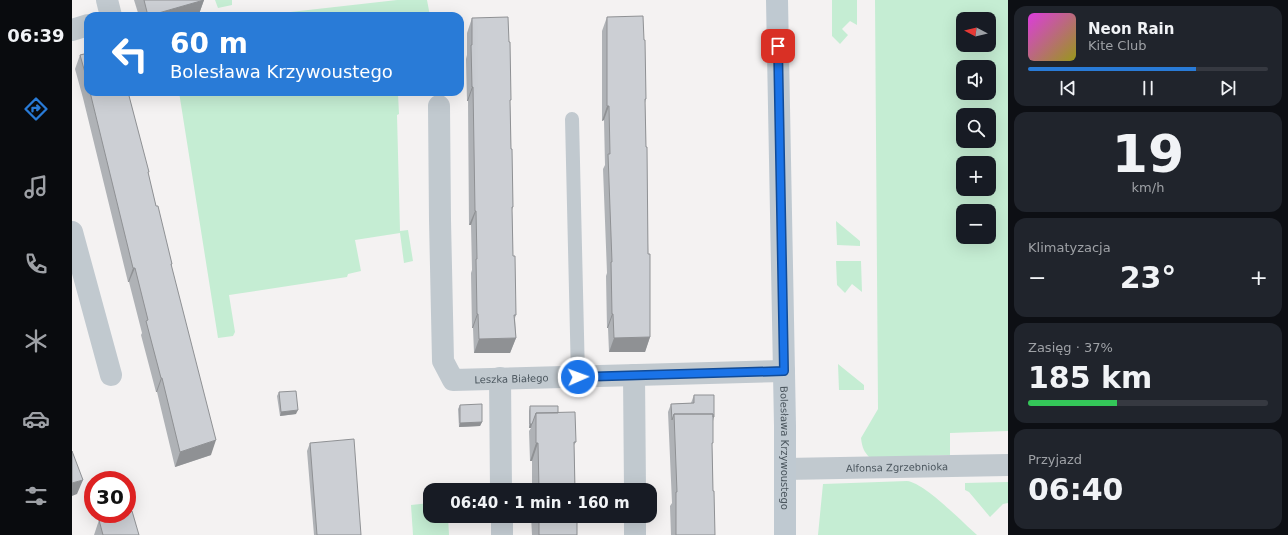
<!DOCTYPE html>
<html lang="pl">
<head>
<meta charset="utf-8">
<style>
  :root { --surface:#171b24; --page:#20242c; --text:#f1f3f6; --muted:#9ea1a6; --line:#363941; --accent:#297bd7 }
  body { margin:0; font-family:"DejaVu Sans",sans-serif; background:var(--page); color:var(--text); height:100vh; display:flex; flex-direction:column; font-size:15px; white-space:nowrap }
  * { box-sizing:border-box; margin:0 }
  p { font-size:13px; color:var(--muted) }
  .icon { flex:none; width:22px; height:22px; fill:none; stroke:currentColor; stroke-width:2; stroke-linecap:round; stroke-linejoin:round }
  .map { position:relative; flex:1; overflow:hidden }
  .panel { display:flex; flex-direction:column; gap:6px; padding:6px; background:#0d0f14; width:280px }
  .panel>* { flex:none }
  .hud { position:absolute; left:12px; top:12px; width:380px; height:84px; border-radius:12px; box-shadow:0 4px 16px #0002; background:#297bd7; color:#fff; overflow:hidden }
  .needle { width:26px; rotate:277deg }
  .controls { position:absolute; left:884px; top:12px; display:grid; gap:8px }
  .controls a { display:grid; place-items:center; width:40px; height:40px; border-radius:8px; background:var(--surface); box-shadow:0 4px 16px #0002; font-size:20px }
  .speed { position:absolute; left:12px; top:471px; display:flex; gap:8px; font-size:20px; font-weight:700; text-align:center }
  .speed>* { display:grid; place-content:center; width:52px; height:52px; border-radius:50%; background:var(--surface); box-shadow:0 4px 16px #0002; line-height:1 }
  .speed .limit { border:6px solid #d22; background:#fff; color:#111 }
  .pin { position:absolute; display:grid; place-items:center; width:34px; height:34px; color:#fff; margin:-17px; border-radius:8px; box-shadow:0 2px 6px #0006 }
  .me { position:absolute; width:44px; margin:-22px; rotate:88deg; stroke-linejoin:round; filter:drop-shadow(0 0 3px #0008) }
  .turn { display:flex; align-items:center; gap:14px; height:84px; padding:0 20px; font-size:18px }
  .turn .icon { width:52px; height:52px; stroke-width:2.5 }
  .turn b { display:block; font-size:28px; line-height:34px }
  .big { font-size:30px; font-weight:700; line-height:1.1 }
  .panel .widget { flex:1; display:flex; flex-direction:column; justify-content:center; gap:6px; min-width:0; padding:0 14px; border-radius:12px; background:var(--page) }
  .panel .dial { align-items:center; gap:0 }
  .dial b { font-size:52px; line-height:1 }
  .song { display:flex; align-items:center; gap:12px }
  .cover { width:48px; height:48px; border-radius:6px; background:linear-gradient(135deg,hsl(300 70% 55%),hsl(60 70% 35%)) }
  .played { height:4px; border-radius:2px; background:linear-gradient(90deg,var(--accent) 70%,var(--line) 70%) }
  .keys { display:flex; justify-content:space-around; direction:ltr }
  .heat { display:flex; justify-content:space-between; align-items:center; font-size:22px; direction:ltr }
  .charge { height:6px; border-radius:3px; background:linear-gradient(90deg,#34c759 37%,var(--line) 0) }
  .trip { position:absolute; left:351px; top:483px; width:234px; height:40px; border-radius:12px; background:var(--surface); box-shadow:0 4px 16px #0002; font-weight:700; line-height:40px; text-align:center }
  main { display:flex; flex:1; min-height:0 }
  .tabs { display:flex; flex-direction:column; width:72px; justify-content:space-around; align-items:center; background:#090b0e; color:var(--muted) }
  .tabs .icon { width:28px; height:28px }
  .tabs .on { color:var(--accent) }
  .tabs b { font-size:18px; color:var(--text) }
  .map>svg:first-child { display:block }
</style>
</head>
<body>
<main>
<nav class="tabs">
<b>06:39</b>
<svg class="icon on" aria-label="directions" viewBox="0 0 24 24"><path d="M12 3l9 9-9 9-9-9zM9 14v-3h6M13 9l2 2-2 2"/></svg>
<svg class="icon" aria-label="music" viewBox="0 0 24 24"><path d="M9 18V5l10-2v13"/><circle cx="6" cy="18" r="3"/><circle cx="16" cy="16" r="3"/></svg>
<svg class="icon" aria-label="phone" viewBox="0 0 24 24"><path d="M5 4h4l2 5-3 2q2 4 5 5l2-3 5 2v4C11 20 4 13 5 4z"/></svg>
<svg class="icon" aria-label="climate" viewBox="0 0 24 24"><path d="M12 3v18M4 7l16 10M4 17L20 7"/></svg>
<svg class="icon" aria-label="car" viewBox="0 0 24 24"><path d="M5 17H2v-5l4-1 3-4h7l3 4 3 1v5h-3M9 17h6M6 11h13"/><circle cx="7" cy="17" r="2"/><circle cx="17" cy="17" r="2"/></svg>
<svg class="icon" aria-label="filters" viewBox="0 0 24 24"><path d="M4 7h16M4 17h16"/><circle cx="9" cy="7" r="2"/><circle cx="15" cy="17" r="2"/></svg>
</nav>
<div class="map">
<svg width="936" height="535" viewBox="0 0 936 535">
  <rect width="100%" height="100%" fill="#f4f2f2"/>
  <!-- green -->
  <path fill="#c5edd3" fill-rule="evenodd" d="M143 0H160V5L146 8Z
    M325 0H355L358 16H183Z
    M760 0H785V25L778 21 770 29 776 35 768 44 760 36Z
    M803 0H936V431L878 433V455L798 458C792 452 790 447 789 438L806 409ZM891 19H917V45H891ZM891 67H917V93H891ZM891 115H917V141H891ZM891 163H917V189H891ZM891 211H917V237H891Z
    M107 92H366V94H326L327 114 325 115 328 231 336 230 341 261 332 263 328 233 283 240 289 271 276 274 275 277 157 295 163 332 161 336 146 338Z
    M764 221 788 241V246L765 245Z
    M764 261H789L790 292 780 284 773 293 765 285Z
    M766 364 792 385V390H767Z
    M835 481C853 483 890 522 905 535H746L751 484Z
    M936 482V503L931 504 918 517 897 492 893 490V483Z
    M358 503V516H376L377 535H341L339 505Z"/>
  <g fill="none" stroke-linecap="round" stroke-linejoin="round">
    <!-- lane -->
    <path stroke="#c1c9cf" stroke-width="14" d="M500 119 506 377"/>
    <!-- street -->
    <g stroke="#c1c9cf" stroke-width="22">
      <path d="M35 0 39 16"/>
      <path d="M0 30 16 25"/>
      <path id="s1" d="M367 106 368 220 371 361 381 380 712 371"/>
      <path d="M0 232 39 375"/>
      <path d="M562 375 563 490"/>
      <path d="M428 378 429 490"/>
      <path id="s2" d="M713 469 936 465"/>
      <path d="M430 516V535"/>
      <path d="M563 516V535"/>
    </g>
    <!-- secondary -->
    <path stroke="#bfc9d1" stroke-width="22" id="s3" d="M705 0 713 426V535"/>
  </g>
  <!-- wall -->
  <path fill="#afb2b6" d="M62 0H132L127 14 121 16H67Z
    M535 17 572 40 574 99 573 103 578 337 573 352H537L536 328H535L534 276 535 273 531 169 533 165 532 120 530 121V31Z
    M400 18 438 104 439 149 441 207 440 210 441 256 444 315 443 318 444 338 438 353H402L401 328H400L399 273 400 270 399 225H397L396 101H395L394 59 395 55V33Z
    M16 53V92H56L84 206 100 264 99 266 139 455 103 467 85 392H84L69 335 70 333 57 282H56L11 98 3 69 8 55Z
    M207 392 224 414 208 416 205 396Z
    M622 395 642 417 641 421 640 446 641 491 643 535H599L598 506 600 503 596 412 599 404 619 403Z
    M388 405 410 422 408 426 387 427 386 409Z
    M458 406 486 413 504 442 502 445 503 490H460V461H458L457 431 459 428H457V411Z
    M238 443 289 535H242L235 451Z
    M459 516H505V535H460Z
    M27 520 67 535H22Z"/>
  <!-- shaded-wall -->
  <path fill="#8f9194" d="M132 0 127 14 121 16H76Z
    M400 87H401L396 101H395Z
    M535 106H537L532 120 530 121Z
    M403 211H404L399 225H397Z
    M61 268H63L57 282H56Z
    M405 314H406L401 328H400Z
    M540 314H541L536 328H535Z
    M578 337 573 352H537L542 338Z
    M444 338 438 353H402L407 339Z
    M89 378H90L85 392H84Z
    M226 410 224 414 208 416 209 412Z
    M410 422 408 426 387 427 388 423Z
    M458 424H460L459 428H457Z
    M144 440 139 455 103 467 108 452Z
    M464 443H466L460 461H458Z
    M11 480 5 494 0 496V483Z"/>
  <!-- building -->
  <path fill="#cccfd4" stroke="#8f9194" d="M72 0H132L76 16Z
    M571 16 572 40H573L574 99H573L574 147H575L576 254H578V337L542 338 541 314H540L539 262H540L536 154H538L537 106H535V17Z
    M436 17 437 42H438L439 100H438L439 149H440L441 207H440L441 256H443L444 315H442L444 338 407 339 406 314H405L404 259H405L404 211H403L401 87H400L399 45H400V18Z
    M16 53V83L8 55Z
    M18 92H56L77 172H76L84 206H86L100 264H99L144 440 108 452 90 378H89L74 321 76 320 63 268H61Z
    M224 391 226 410 209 412 207 392Z
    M622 395H642V417H641V414H602L600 420 599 404 622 403Z
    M410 404V422L388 423V405Z
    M458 406H486V413H464L460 424H458Z
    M503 412 504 442H502L503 490H466L467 489 466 443H464V413Z
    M602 414H641V443H640L641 491H642L643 535H604V492H605Z
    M282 439 289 535H245L238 443Z
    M0 451 11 480 0 483Z
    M60 511 67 535H31L27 520 50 514H55V512Z
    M467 516H505V535H467Z"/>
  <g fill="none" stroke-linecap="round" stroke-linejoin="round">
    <!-- route casing -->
    <g stroke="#114b97" stroke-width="10">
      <path id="route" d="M506 377 712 371 706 46"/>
    </g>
    <!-- route -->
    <use href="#route" stroke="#1a73e8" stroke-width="7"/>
  </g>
  <g text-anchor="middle" stroke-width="3" stroke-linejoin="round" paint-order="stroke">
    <!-- street labels -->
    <g font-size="10" fill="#4b565e" stroke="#fff">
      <text dy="4" stroke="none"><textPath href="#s1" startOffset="335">Leszka Białego</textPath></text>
      <text dy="4" stroke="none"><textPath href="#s3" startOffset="448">Bolesława Krzywoustego</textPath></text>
      <text dy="4" stroke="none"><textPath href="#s2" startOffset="112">Alfonsa Zgrzebnioka</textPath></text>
    </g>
  </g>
</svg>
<div class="controls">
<a><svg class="needle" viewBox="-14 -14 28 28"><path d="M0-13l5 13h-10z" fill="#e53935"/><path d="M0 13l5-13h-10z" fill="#9ea1a6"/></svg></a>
<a><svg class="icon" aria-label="sound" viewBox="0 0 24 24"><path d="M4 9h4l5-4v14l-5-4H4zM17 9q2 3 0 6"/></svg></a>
<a><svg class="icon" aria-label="search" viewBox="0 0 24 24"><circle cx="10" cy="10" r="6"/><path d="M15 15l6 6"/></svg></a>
<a>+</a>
<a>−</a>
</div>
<div class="speed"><div class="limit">30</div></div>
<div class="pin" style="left:706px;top:46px;background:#d93025"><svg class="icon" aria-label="arrive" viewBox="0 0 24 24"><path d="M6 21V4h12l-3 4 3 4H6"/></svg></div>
<svg class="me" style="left:506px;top:377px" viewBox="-20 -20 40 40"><circle r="17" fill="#1a73e8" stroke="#fff" stroke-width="3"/><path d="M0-11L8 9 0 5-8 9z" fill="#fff"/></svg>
<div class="trip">06:40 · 1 min · 160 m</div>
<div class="hud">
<div class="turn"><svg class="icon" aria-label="left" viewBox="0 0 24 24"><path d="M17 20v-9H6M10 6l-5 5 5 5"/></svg><div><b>60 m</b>Bolesława Krzywoustego</div></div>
</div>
</div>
<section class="panel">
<div class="widget">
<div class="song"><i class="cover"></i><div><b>Neon Rain</b><p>Kite Club</p></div></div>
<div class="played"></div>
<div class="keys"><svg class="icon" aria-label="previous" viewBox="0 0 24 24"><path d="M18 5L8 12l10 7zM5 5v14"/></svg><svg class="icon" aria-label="pause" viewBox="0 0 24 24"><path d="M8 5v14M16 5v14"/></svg><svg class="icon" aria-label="next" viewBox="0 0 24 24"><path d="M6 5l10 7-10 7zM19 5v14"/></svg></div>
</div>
<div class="widget dial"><b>19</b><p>km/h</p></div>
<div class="widget"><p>Klimatyzacja</p>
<div class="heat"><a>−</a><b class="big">23°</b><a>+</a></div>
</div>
<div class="widget"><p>Zasięg · 37%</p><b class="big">185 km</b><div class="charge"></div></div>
<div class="widget"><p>Przyjazd</p><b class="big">06:40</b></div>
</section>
</main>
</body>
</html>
